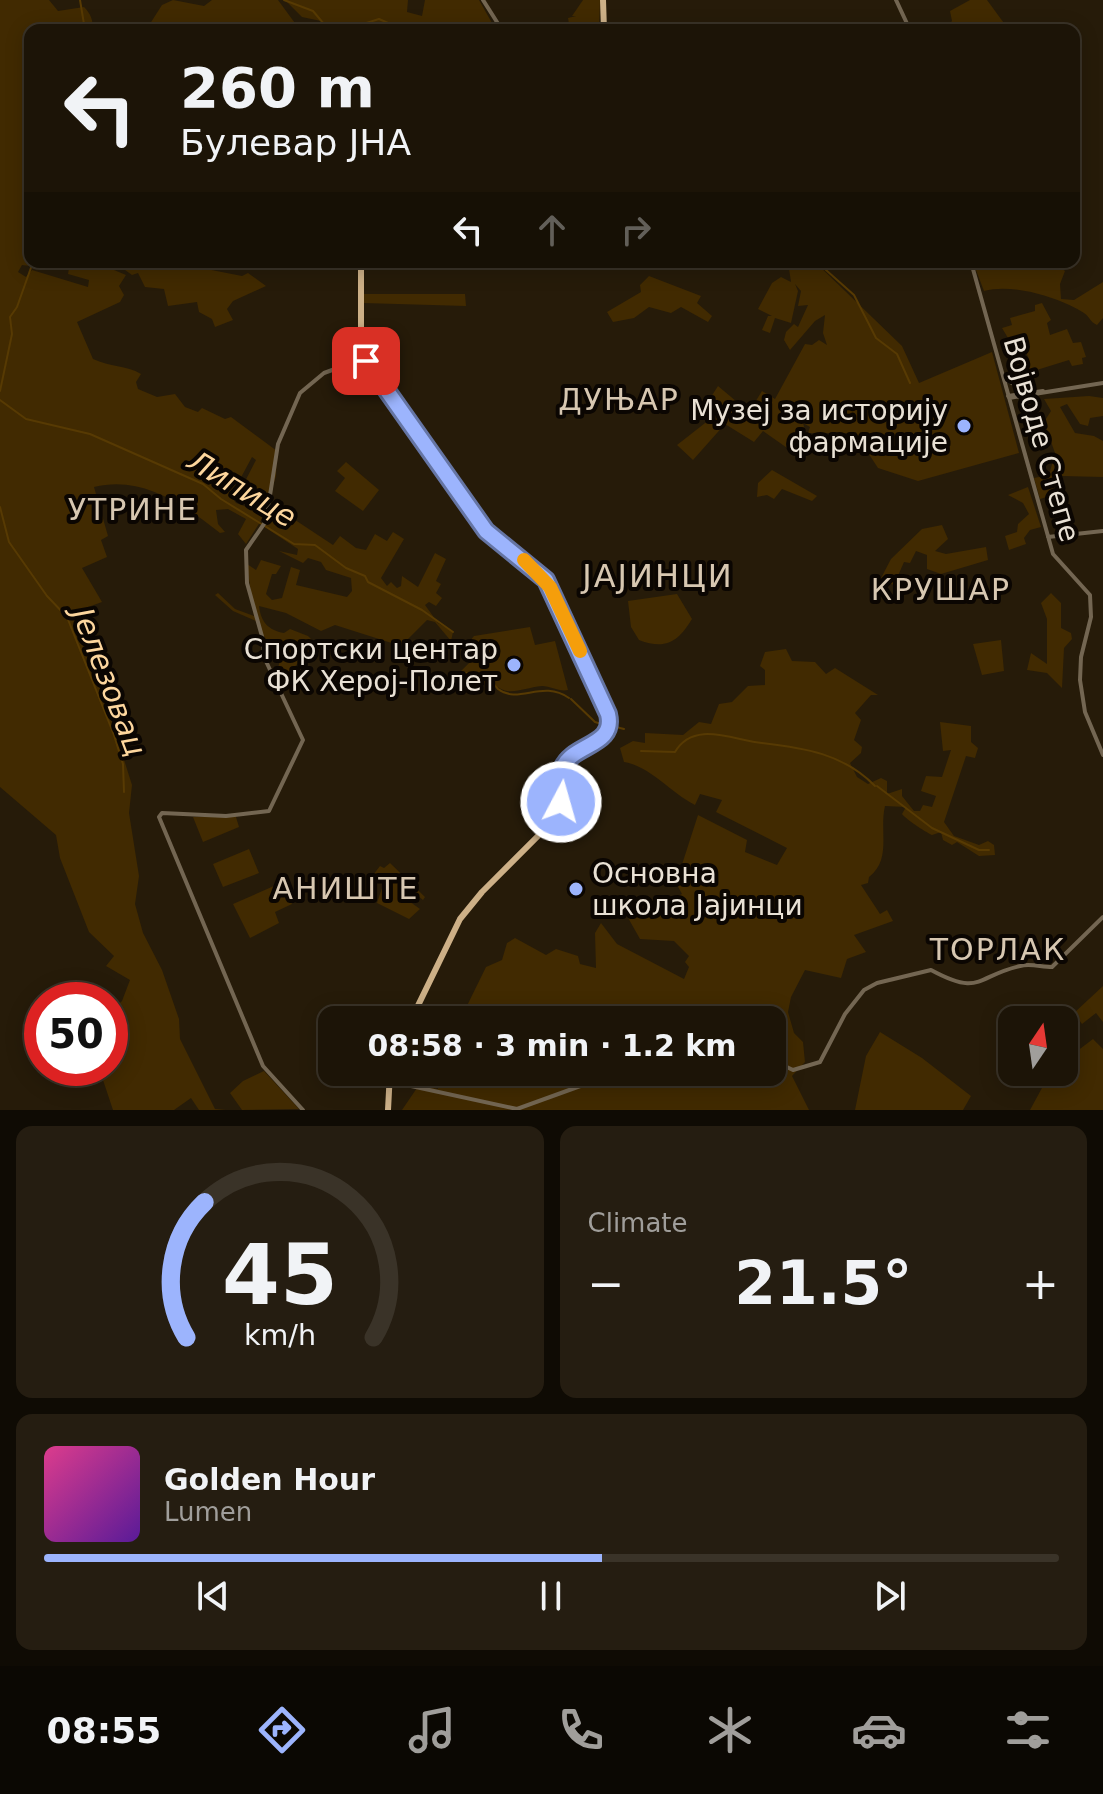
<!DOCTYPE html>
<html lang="en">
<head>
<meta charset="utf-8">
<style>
  :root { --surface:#1c1407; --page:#251d11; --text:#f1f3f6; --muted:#a09e9b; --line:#3a3328; --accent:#9cb4fd }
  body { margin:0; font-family:"DejaVu Sans",sans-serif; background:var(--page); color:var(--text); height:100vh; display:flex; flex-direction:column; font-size:30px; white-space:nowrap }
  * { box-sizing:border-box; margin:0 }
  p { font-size:26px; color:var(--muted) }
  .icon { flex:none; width:44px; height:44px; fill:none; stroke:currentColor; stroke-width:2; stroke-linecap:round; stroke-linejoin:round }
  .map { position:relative; height:1110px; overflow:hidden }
  .drawer { display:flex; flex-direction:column; gap:16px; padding:16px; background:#0f0b04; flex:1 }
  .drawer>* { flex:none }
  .top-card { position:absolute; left:24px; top:24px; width:1056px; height:244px; border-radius:16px; box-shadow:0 4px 20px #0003,0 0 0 2px var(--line); background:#1c1407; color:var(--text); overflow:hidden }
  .needle { width:52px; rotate:13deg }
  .buttons { position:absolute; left:998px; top:1006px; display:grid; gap:16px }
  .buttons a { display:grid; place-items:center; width:80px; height:80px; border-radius:16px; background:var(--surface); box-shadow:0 4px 20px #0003,0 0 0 2px var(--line); font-size:40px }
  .speed { position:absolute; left:24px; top:982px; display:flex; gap:16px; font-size:40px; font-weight:700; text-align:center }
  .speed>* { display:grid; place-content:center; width:104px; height:104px; border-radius:50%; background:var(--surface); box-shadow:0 4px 20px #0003,0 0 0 2px var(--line); line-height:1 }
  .speed .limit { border:12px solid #d22; background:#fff; color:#111 }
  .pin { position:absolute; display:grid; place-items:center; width:68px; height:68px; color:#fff; margin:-34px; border-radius:16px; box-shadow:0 4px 12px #0006 }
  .me { position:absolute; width:88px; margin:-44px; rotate:6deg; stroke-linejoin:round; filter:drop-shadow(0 0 6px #0008) }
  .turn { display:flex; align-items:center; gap:28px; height:168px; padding:0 24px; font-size:36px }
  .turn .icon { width:104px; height:104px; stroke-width:2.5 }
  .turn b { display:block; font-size:56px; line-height:68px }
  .lanes { display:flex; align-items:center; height:76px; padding:0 24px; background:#0003; justify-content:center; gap:40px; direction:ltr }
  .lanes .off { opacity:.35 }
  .big { font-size:60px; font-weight:800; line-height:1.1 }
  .drawer .card { flex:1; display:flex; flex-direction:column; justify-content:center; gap:12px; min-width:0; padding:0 28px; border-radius:16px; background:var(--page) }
  .drawer .dial { align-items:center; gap:0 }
  .dial svg { height:208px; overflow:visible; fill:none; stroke:var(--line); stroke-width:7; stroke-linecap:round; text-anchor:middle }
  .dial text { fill:var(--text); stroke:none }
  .song { display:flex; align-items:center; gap:24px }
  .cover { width:96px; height:96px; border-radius:12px; background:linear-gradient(135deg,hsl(330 70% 55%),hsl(270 70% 35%)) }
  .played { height:8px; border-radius:4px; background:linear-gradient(90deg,var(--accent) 55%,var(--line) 55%) }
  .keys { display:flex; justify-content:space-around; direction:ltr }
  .heat { display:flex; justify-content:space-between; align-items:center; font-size:44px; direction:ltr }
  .drawer .tiles { flex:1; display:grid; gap:16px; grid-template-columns:1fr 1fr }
  .card:last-child { grid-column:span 2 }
  .trip { position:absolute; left:318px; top:1006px; width:468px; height:80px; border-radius:16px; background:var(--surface); box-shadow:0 4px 20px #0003,0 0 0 2px var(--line); font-weight:800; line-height:80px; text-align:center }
  .tab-bar { display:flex; height:128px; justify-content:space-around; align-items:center; background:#0b0803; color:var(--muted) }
  .tab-bar .icon { width:56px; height:56px }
  .tab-bar .current { color:var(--accent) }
  .tab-bar b { font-size:36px; color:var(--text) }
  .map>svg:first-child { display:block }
</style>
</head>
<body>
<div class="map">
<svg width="1103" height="1110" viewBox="0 0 1103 1110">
  <rect width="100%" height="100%" fill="#261b09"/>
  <!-- green -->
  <path fill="#412a01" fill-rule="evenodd" d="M0 0H49L58 11 84 7C91 14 93 20 93 30H30V262L38 267 22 265 18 272 26 277 32 270 88 287 89 280 68 274 69 268 55 262H95L126 275 119 286 124 295 120 302 77 322 93 359C110 367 126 365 141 374L136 382 138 389 157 397 175 394 185 407 198 412 202 408 225 419 231 417 277 451 276 476 268 502 333 545 340 536 356 548 366 550 375 534 387 541 393 532 404 539 381 578 387 586 391 582 397 588 401 586 402 576 418 587 435 553 446 559 436 581 441 584 436 593 442 598 436 606 429 602 425 605 438 623 453 632 451 641 435 622 427 620 401 646 335 625 321 631 286 613 259 606C261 622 268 630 284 633L290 629 308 636 316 644 285 677 278 668 282 652 269 649 256 621 233 611 215 595 218 593 235 609 254 616 247 564 256 570 261 560 281 566 276 574H272L266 594 272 600 282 598 291 567 300 570 296 585 347 597 352 591 351 578 326 570 321 562 308 558 303 563 279 551 297 555 298 549 263 526 266 513 246 544 238 534 246 519 228 509 216 510 218 524 225 532 220 533C183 504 142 475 94 487L108 536 101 540 107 557 82 568 102 602 77 611 132 785 129 813 139 876 135 904 143 933 162 970 179 1019 180 1039 215 1109 226 1110H199L191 1098 174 1110H113L99 1068H110V1012L122 1001 130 980 106 966 114 956 89 932 60 858 56 835 0 787ZM252 457 256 460 239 493 261 504 260 512 236 503 231 496Z
    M173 0 204 6 212 0H278L300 30H146L162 5Z
    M285 0H408L407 12 422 16 425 0H479L496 30H325L321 21 302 17Z
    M583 0H600L599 30H580L578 25V30H570L568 18 576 16H572Z
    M970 0H987L1009 30H944L952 21 950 11Z
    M114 262H171L242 276 248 273 266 286 233 301 227 309 233 320 215 327 212 319 199 312 197 302 168 306 164 289 145 287 138 273 132 275Z
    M788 262H815L902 346 919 383 992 352 1019 453 918 481 878 468 855 433H808L810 427 803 423 806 433 790 450 763 431 754 442 725 424 693 460 677 445 723 409 711 397 718 386 749 412 762 391 775 399 805 344 812 345 819 340 827 345 823 333 825 315 815 321 790 350 784 340 786 332 794 324 798 327 808 305 798 306 801 291 795 284 798 291 791 323 775 318 770 333 762 330 768 316H772L758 309 772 283 781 277 791 282Z
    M983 262 1055 264 1065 271 1060 284 1061 299 1074 300 1103 282V318L1097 325C1089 321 1091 318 1084 313 1060 298 1014 283 984 291L976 270 983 267Z
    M649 276 701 296 697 303 712 316 708 322 681 307 671 313 649 307 634 318 613 322 607 312 641 292 640 285Z
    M363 294H465L466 306 363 303Z
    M1042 303 1051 320 1047 323 1050 335 1067 329 1073 343 1081 342 1086 357 1082 358 1083 364 1072 366 1069 360 1027 373 1029 359 1025 350 1010 354 1011 343 1002 328 1012 325 1010 318 1035 311V305Z
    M1089 396 1103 398V416L1090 418 1088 426 1080 424 1067 404 1060 407 1075 433 1094 436 1103 441V477L1062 476 1057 480 1060 493 1040 499 1034 478 1049 475 1055 453 1044 422 1051 411 1044 399Z
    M346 462 379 490 363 511 335 491 345 478 337 471Z
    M772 470 817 496 812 501 782 489 774 499 767 495 757 497 758 483Z
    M1028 487 1041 527 1030 530 1024 538 1026 544 1009 550 1005 536 1017 532 1018 524 1029 514 1023 503 1008 495Z
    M942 525 948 539 935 551 946 554 986 547 988 560 941 574 927 569V555L916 551 910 563 904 562 894 585 880 580 891 559 922 529Z
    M1051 593 1061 603V628L1071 633 1072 639 1064 648 1062 688 1047 673 1027 670 1031 653 1047 664V619L1041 603Z
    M677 594 692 619C679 640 667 651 639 640L631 627 628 601Z
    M530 627 535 645 555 641 568 690C559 692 551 686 542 686 520 688 506 700 489 679L478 690 460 672 473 659 465 647 474 636Z
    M1001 640 1004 671 982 675 973 644Z
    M786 649 792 661 815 662 826 674 835 668 878 695H871L855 713 861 720 854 740 862 747 861 753 850 763 857 777 868 784 881 778 887 781V794L902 789V796L914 811H920L923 805 932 807 936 796 921 791 926 776 942 777 951 750 943 751 940 722 971 726V742L978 748 975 758 966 756 944 822 954 836 979 845 988 841 994 845 995 855 979 856 957 842 952 845 943 840 941 832 932 835C924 831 907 820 902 814L906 807 885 806C879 831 892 859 869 877L868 883 861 885 880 914 887 910 893 921 854 935 866 952 847 959 841 978 805 970 791 997 788 1012 794 1033 803 1042 805 1062 792 1076 809 1110H402L419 1085 438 1089V1072H772V1020H460L486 967 502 960 507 943 515 938 546 955 556 949 578 956 580 964 596 968 595 933 601 923 617 944 684 979 689 967 685 962 689 956 674 941 640 939 627 916 653 908 682 894 676 883 698 815 747 840 745 852 777 865 787 848 716 812 722 800 700 794 695 805C671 793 650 766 624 762L620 748 633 741 645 743V733L683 735 699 722 711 724 719 704 732 702 748 686 765 685V670L760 666 765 652Z
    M193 817H236L239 827 203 842Z
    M249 849 259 873 223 887 213 864Z
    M390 863 425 897 423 900 407 887 402 896 420 909 409 919 377 903 384 882 373 875 380 866 384 868Z
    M283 882 292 904 275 912 279 923 250 938 233 904Z
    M1103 986V1022L1096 1013 1082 1024 1074 1013Z
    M880 1032 922 1058 971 1096 963 1110H855L866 1056Z
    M1093 1039 1103 1049V1110H1030L1049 1075 1064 1072V1061Z
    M264 1071 299 1109 242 1110 230 1093 243 1081Z"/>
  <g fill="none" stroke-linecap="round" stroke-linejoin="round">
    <!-- stream -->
    <path stroke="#573a03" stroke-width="2" d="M80 0 85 30
      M284 0 313 11 329 30
      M344 30 379 19 404 30
      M817 262 854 295 876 338 897 354 910 383
      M0 391 12 334 10 317 17 307 33 262
      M0 400 26 419 90 434 203 484 221 499 294 544 315 545 346 568 365 576 368 582 422 610 453 632
      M0 507 9 542 47 596 67 617 114 735 123 764 124 792
      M463 673H485C490 678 493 684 498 689 519 705 542 679 569 698
      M571 699 595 722 605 725
      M612 726 624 729
      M641 751 675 752C694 720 733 740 762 743 805 748 844 754 875 786
      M877 786 932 828 979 850H989"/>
    <!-- minor -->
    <path stroke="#736652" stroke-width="4" d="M483 0 502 30
      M896 0 910 30
      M971 262 1053 554 1090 595 1091 617 1081 657 1080 680 1085 712 1103 755
      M1005 379 1024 390
      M1008 396 1043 391
      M1009 398 1103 383
      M1048 537 1103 531
      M772 1060 793 1070 820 1062 845 1014 864 990 877 983 931 970C981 997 976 976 1020 966 1030 963 1041 967 1052 967L1103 917
      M388 1081 517 1109 619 1072
      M303 1110 263 1066 159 817 162 813 226 816 269 811 303 740 264 657 263 640 247 583 246 550 266 521 278 444 300 393 324 373 365 358"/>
    <!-- major -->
    <path stroke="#cdb087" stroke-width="6" d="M603 0 604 30
      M361 262V339L370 369 486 531 546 580 610 719 601 739 577 751 566 762 560 774 561 802 555 819 482 892 460 919 411 1020
      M388 1110 390 1072"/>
  </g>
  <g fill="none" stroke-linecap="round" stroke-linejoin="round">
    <!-- route casing -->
    <g stroke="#6575a4" stroke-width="20">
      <path id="route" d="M366 361 486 531 546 580 608 714C616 747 572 743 562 769 558 779 561 792 561 802"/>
    </g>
    <!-- route -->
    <use href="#route" stroke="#9cb4fd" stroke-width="14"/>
    <!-- slow -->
    <path stroke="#f59e0b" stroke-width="14" d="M524 560 550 587 580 651"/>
  </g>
  <!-- markers -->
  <g fill="#9cb4fd" stroke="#0b0602" stroke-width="3">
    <circle cx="964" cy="426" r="8"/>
    <circle cx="514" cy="665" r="8"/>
    <circle cx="576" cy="889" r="8"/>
  </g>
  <g text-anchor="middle" stroke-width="8" stroke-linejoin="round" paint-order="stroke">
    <!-- poi labels -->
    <g font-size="28" fill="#e9e1d5" stroke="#0b0602" text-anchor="end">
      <text x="948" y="420">Музеј за историју<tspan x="948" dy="32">фармације</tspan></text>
      <text x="498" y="659">Спортски центар<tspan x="498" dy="32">ФК Херој-Полет</tspan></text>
      <text x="592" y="883" text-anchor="start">Основна<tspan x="592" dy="32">школа Јајинци</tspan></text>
    </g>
    <!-- street labels -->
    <g font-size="28" fill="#e9e1d5" stroke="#0b0602">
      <text transform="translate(1042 439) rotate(74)" y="10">Војводе Степе</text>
    </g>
    <!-- neighbourhood labels -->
    <g font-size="30" letter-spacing="2" fill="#d7c7b1" stroke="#0b0602">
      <text x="619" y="410">ДУЊАР</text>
      <text x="133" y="520">УТРИНЕ</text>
      <text x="941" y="600">КРУШАР</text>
      <text x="346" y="899">АНИШТЕ</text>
      <text x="998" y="960">ТОРЛАК</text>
    </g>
    <!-- water labels -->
    <g font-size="30" font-style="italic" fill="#fdd69d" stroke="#0b0602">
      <text transform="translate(242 489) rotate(31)" y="10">Липице</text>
      <text transform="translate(109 682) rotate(69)" y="10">Јелезовац</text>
    </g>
    <!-- quarter labels -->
    <g font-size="32" letter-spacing="2" fill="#d7c7b1" stroke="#0b0602">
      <text x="658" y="587">ЈАЈИНЦИ</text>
    </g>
  </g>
</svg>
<div class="buttons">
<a><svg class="needle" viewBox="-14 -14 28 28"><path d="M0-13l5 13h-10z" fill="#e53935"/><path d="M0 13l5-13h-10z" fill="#a09e9b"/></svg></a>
</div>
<div class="speed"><div class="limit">50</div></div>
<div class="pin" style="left:366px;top:361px;background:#d93025"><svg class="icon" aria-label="arrive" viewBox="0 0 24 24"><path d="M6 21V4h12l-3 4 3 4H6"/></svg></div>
<svg class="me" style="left:561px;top:802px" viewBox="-20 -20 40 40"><circle r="17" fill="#9cb4fd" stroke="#fff" stroke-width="3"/><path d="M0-11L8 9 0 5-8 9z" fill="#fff"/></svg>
<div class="trip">08:58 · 3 min · 1.2 km</div>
<div class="top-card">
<div class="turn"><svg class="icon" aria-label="left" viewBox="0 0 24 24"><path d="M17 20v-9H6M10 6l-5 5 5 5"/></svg><div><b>260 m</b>Булевар ЈНА</div></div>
<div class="lanes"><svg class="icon" aria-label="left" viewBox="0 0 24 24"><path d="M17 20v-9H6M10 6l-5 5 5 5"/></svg><svg class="icon off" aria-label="ahead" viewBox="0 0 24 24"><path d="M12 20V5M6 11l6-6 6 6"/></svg><svg class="icon off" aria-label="right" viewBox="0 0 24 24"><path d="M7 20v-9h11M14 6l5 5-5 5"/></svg></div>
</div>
</div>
<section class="drawer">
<div class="tiles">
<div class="card dial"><svg viewBox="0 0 100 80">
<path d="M14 69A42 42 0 1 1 86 69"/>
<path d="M14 69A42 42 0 0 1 21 17" stroke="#9cb4fd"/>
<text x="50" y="56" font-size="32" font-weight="700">45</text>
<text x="50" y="72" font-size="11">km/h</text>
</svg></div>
<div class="card"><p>Climate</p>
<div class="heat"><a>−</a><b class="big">21.5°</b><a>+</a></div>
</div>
<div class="card">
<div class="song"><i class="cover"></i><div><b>Golden Hour</b><p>Lumen</p></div></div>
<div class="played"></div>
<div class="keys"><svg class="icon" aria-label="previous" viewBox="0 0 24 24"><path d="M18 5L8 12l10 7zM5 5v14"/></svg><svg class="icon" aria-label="pause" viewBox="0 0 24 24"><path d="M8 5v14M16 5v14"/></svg><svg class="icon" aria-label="next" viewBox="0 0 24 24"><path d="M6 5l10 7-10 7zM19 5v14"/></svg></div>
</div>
</div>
</section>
<nav class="tab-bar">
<b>08:55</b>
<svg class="icon current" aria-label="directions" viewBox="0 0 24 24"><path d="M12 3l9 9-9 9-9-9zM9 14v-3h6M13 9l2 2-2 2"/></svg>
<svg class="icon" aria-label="music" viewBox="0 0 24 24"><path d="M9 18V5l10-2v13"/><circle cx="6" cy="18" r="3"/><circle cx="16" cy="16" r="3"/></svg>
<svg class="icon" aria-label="phone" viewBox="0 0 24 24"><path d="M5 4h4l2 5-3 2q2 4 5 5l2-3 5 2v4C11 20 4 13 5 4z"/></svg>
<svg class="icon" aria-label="climate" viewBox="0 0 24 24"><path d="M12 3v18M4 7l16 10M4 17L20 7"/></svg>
<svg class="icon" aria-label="car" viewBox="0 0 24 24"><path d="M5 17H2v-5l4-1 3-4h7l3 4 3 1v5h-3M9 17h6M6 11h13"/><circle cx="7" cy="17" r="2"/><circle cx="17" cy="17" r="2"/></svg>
<svg class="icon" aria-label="filters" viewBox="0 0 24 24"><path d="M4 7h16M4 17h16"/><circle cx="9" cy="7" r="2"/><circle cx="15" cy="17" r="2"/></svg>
</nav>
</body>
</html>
